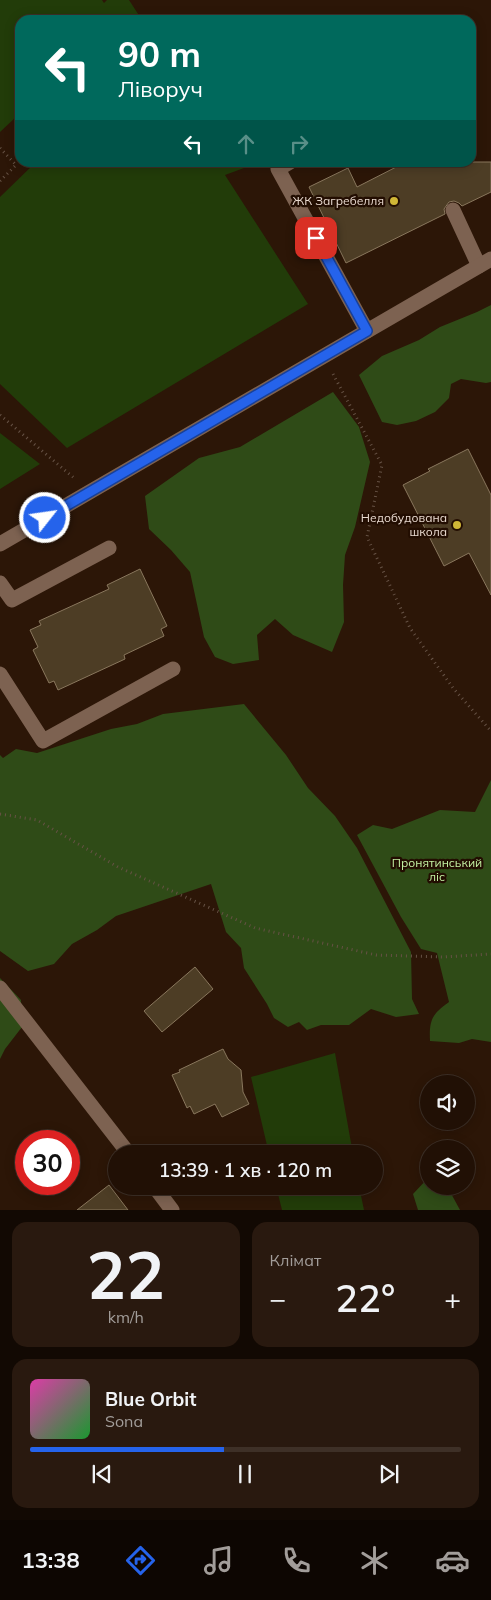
<!DOCTYPE html>
<html lang="uk">
<head>
<meta charset="utf-8">
<style>
  :root { --surface:#211005; --page:#29190f; --text:#f1f3f6; --muted:#a29d9a; --line:#3e3027; --accent:#2563eb }
  body { margin:0; font-family:Mulish,sans-serif; background:var(--page); color:var(--text); height:100vh; display:flex; flex-direction:column; font-size:19px; white-space:nowrap }
  * { box-sizing:border-box; margin:0 }
  p { font-size:16px; color:var(--muted) }
  .icon { flex:none; width:28px; height:28px; fill:none; stroke:currentColor; stroke-width:2; stroke-linecap:round; stroke-linejoin:round }
  .map { position:relative; height:1210px; overflow:hidden }
  .drawer { display:flex; flex-direction:column; gap:12px; padding:12px; background:#120903; flex:1 }
  .drawer>* { flex:none }
  .top-card { position:absolute; left:15px; top:15px; width:461px; height:152px; border-radius:15px; box-shadow:0 2px 12px #0003,0 0 0 1px var(--line); background:#00695c; color:#fff; overflow:hidden }
  .buttons { position:absolute; left:420px; top:1075px; display:grid; gap:10px }
  .buttons a { display:grid; place-items:center; width:55px; height:55px; border-radius:50%; background:var(--surface); box-shadow:0 2px 12px #0003,0 0 0 1px var(--line); font-size:25px }
  .speed { position:absolute; left:15px; top:1130px; display:flex; gap:10px; font-size:25px; font-weight:700; text-align:center }
  .speed>* { display:grid; place-content:center; width:65px; height:65px; border-radius:50%; background:var(--surface); box-shadow:0 2px 12px #0003,0 0 0 1px var(--line); line-height:1 }
  .speed .limit { border:8px solid #d22; background:#fff; color:#111 }
  .pin { position:absolute; display:grid; place-items:center; width:42px; height:42px; color:#fff; margin:-21px; border-radius:10px; box-shadow:0 2px 8px #0006 }
  .me { position:absolute; width:55px; margin:-28px; rotate:60deg; stroke-linejoin:round; filter:drop-shadow(0 0 4px #0008) }
  .turn { display:flex; align-items:center; gap:18px; height:105px; padding:0 20px; font-size:22px }
  .turn .icon { width:65px; height:65px; stroke-width:2.5 }
  .turn b { display:block; font-size:35px; line-height:42px }
  .lanes { display:flex; align-items:center; height:48px; padding:0 20px; background:#0003; justify-content:center; gap:25px; direction:ltr }
  .lanes .off { opacity:.35 }
  .big { font-size:38px; font-weight:600; line-height:1.1 }
  .drawer .card { flex:1; display:flex; flex-direction:column; justify-content:center; gap:8px; min-width:0; padding:0 18px; border-radius:15px; background:var(--page) }
  .drawer .dial { align-items:center; gap:0 }
  .dial b { font-size:65px; line-height:1 }
  .song { display:flex; align-items:center; gap:15px }
  .cover { width:60px; height:60px; border-radius:8px; background:linear-gradient(135deg,hsl(320 70% 55%),hsl(130 70% 35%)) }
  .played { height:5px; border-radius:2px; background:linear-gradient(90deg,var(--accent) 45%,var(--line) 45%) }
  .keys { display:flex; justify-content:space-around; direction:ltr }
  .heat { display:flex; justify-content:space-between; align-items:center; font-size:28px; direction:ltr }
  .drawer .tiles { flex:1; display:grid; gap:12px; grid-template-columns:1fr 1fr }
  .card:last-child { grid-column:span 2 }
  .trip { position:absolute; left:108px; top:1145px; width:275px; height:50px; border-radius:25px; background:var(--surface); box-shadow:0 2px 12px #0003,0 0 0 1px var(--line); font-weight:600; line-height:50px; text-align:center }
  .dock { display:flex; height:80px; justify-content:space-around; align-items:center; background:#0d0602; color:var(--muted) }
  .dock .icon { width:35px; height:35px }
  .dock .current { color:var(--accent) }
  .dock b { font-size:22px; color:var(--text) }
  .map>svg:first-child { display:block }
</style>
</head>
<body>
<div class="map">
<svg width="491" height="1210" viewBox="0 0 491 1210">
  <rect width="100%" height="100%" fill="#2c1607"/>
  <!-- green -->
  <path fill="#223c09" d="M0 0H102L104 3 107 0H129L142 20H20V121L16 117 0 132Z
    M35 163H240L244 168 225 175 308 304 67 448 0 384V197Z
    M0 433 40 464 0 489Z
    M335 1053 353 1154H269L251 1077Z
    M276 1186H359L364 1210H282Z"/>
  <!-- forest -->
  <path fill="#2f4b17" d="M491 305V382L486 383 461 379 451 384 449 398 435 412 416 421 397 425 382 422 359 375 382 356 419 340 440 327 477 312Z
    M333 392 359 427 370 462 355 527 345 555 343 585 344 622 332 652 293 635 275 619 257 635 259 660 233 664 215 657 204 637 190 572 171 550 149 529 145 496 199 458 240 447Z
    M244 704 286 755 308 788 335 816 357 848 411 952 412 999 419 1014 396 1017 371 1009 349 1025H321L307 1030 299 1022 288 1027 274 1018 267 1004 244 968 241 948 226 932 211 884 116 916 97 930 72 944 54 964 28 971 0 951V755L3 758 16 749 37 753 111 729 137 724 163 714Z
    M491 780V1042L472 1039 459 1043 430 1041C429 1020 432 1014 449 1002L437 953 421 949 401 917 357 835 373 825 392 829 440 810 475 812Z
    M0 978 21 1000 22 1027 5 1049 0 1059Z
    M429 1177V1186H447L460 1210H418L413 1194Z"/>
  <!-- building -->
  <path fill="#4d3d25" stroke="#89775d" d="M406 162H491V192L462 206 459 203 454 201 449 202 444 209 445 214 346 263 309 187 348 168 357 187Z
    M468 449 491 495V595L469 553 444 566 403 485 430 471 428 469Z
    M140 569 167 626 161 629 164 636 124 655 125 659 58 690 54 681 49 683 33 650 38 647 30 630 41 625 39 621 109 589 107 585Z
    M195 967 213 989 162 1032 144 1011Z
    M223 1049 228 1059 241 1070 243 1092 249 1104 222 1117 215 1104 194 1114 190 1106 187 1108 172 1075 180 1072 179 1070Z
    M109 1185 128 1210H77Z"/>
  <g fill="none" stroke-linecap="round" stroke-linejoin="round">
    <!-- path -->
    <path stroke="#665245" stroke-width="3" stroke-dasharray="1 4" stroke-linecap="butt" d="M0 148 16 165 0 181
      M333 374 382 465 367 537 410 628 453 688 491 731
      M0 415 74 478
      M0 814 37 820 118 867 255 928 376 955 443 957 491 954"/>
    <!-- lane -->
    <path stroke="#7d6251" stroke-width="15" d="M290 162 278 169 367 331
      M453 210 479 266
      M0 583 12 600 109 548
      M0 674 43 741 173 669
      M0 988 129 1154
      M154 1186 172 1210"/>
    <!-- street -->
    <path stroke="#7d6251" stroke-width="15" d="M0 544 491 259"/>
  </g>
  <g fill="none" stroke-linecap="round" stroke-linejoin="round">
    <!-- route casing -->
    <g stroke="#184099" stroke-width="12">
      <path id="route" d="M45 518 367 331 316 238"/>
    </g>
    <!-- route -->
    <use href="#route" stroke="#2563eb" stroke-width="9"/>
  </g>
  <!-- markers -->
  <g fill="#d0b736" stroke="#220d01" stroke-width="2">
    <circle cx="394" cy="201" r="5"/>
    <circle cx="457" cy="525" r="5"/>
  </g>
  <g text-anchor="middle" stroke-width="4.5" stroke-linejoin="round" paint-order="stroke">
    <!-- poi labels -->
    <g font-size="12" fill="#e9dad0" stroke="#220d01" text-anchor="end">
      <text x="384" y="205">ЖК Загребелля</text>
      <text x="447" y="522">Недобудована<tspan x="447" dy="14">школа</tspan></text>
    </g>
    <!-- park labels -->
    <g font-size="12" fill="#c3f1a2" stroke="#220d01">
      <text x="437" y="867">Пронятинський<tspan x="437" dy="14">ліс</tspan></text>
    </g>
  </g>
</svg>
<div class="buttons">
<a><svg class="icon" aria-label="sound" viewBox="0 0 24 24"><path d="M4 9h4l5-4v14l-5-4H4zM17 9q2 3 0 6"/></svg></a>
<a><svg class="icon" aria-label="layers" viewBox="0 0 24 24"><path d="M12 4l9 5-9 5-9-5zM3 14l9 5 9-5"/></svg></a>
</div>
<div class="speed"><div class="limit">30</div></div>
<div class="pin" style="left:316px;top:238px;background:#d93025"><svg class="icon" aria-label="arrive" viewBox="0 0 24 24"><path d="M6 21V4h12l-3 4 3 4H6"/></svg></div>
<svg class="me" style="left:45px;top:518px" viewBox="-20 -20 40 40"><circle r="17" fill="#2563eb" stroke="#fff" stroke-width="3"/><path d="M0-11L8 9 0 5-8 9z" fill="#fff"/></svg>
<div class="trip">13:39 · 1 хв · 120 m</div>
<div class="top-card">
<div class="turn"><svg class="icon" aria-label="left" viewBox="0 0 24 24"><path d="M17 20v-9H6M10 6l-5 5 5 5"/></svg><div><b>90 m</b>Ліворуч</div></div>
<div class="lanes"><svg class="icon" aria-label="left" viewBox="0 0 24 24"><path d="M17 20v-9H6M10 6l-5 5 5 5"/></svg><svg class="icon off" aria-label="ahead" viewBox="0 0 24 24"><path d="M12 20V5M6 11l6-6 6 6"/></svg><svg class="icon off" aria-label="right" viewBox="0 0 24 24"><path d="M7 20v-9h11M14 6l5 5-5 5"/></svg></div>
</div>
</div>
<section class="drawer">
<div class="tiles">
<div class="card dial"><b>22</b><p>km/h</p></div>
<div class="card"><p>Клімат</p>
<div class="heat"><a>−</a><b class="big">22°</b><a>+</a></div>
</div>
<div class="card">
<div class="song"><i class="cover"></i><div><b>Blue Orbit</b><p>Sona</p></div></div>
<div class="played"></div>
<div class="keys"><svg class="icon" aria-label="previous" viewBox="0 0 24 24"><path d="M18 5L8 12l10 7zM5 5v14"/></svg><svg class="icon" aria-label="pause" viewBox="0 0 24 24"><path d="M8 5v14M16 5v14"/></svg><svg class="icon" aria-label="next" viewBox="0 0 24 24"><path d="M6 5l10 7-10 7zM19 5v14"/></svg></div>
</div>
</div>
</section>
<nav class="dock">
<b>13:38</b>
<svg class="icon current" aria-label="directions" viewBox="0 0 24 24"><path d="M12 3l9 9-9 9-9-9zM9 14v-3h6M13 9l2 2-2 2"/></svg>
<svg class="icon" aria-label="music" viewBox="0 0 24 24"><path d="M9 18V5l10-2v13"/><circle cx="6" cy="18" r="3"/><circle cx="16" cy="16" r="3"/></svg>
<svg class="icon" aria-label="phone" viewBox="0 0 24 24"><path d="M5 4h4l2 5-3 2q2 4 5 5l2-3 5 2v4C11 20 4 13 5 4z"/></svg>
<svg class="icon" aria-label="climate" viewBox="0 0 24 24"><path d="M12 3v18M4 7l16 10M4 17L20 7"/></svg>
<svg class="icon" aria-label="car" viewBox="0 0 24 24"><path d="M5 17H2v-5l4-1 3-4h7l3 4 3 1v5h-3M9 17h6M6 11h13"/><circle cx="7" cy="17" r="2"/><circle cx="17" cy="17" r="2"/></svg>
</nav>
</body>
</html>
